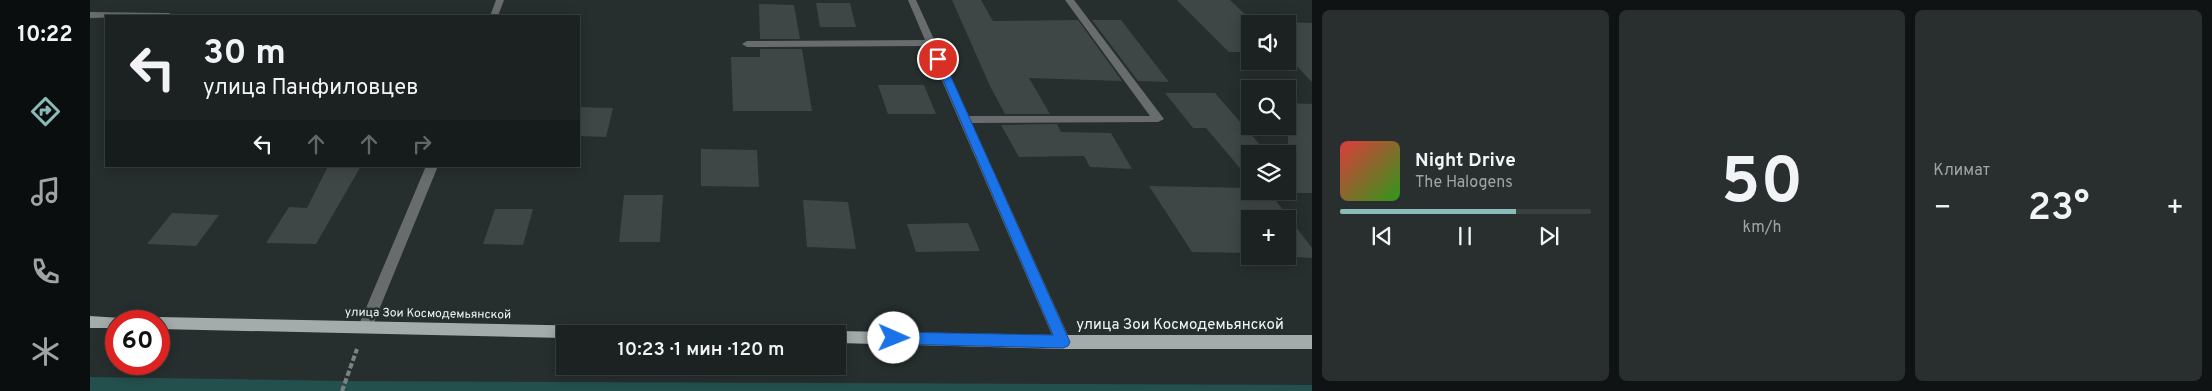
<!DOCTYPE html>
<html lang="ru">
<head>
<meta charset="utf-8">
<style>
  :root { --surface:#1c2222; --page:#292f2f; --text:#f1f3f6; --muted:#a0a4a5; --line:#3a3f40; --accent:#8bbbb9 }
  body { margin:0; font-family:Overpass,sans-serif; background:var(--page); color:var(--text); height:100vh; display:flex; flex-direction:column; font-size:19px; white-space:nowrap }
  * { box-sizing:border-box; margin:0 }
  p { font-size:16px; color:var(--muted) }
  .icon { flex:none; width:28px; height:28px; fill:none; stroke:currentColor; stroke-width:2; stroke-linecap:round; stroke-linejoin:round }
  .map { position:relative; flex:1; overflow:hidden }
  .sheet { display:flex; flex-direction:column; gap:10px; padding:10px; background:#0f1313; width:900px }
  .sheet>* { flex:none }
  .hud { position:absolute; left:15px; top:15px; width:475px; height:152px; border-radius:0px; box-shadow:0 2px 12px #0003,0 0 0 1px var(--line); background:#1c2222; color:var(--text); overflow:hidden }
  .buttons { position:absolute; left:1151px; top:15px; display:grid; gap:10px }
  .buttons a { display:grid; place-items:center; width:55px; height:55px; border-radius:0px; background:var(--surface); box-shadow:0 2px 12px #0003,0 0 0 1px var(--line); font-size:25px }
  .speed { position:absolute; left:15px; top:310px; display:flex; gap:10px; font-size:25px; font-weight:700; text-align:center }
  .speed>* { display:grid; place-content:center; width:65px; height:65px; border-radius:50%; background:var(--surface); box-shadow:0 2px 12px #0003,0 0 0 1px var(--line); line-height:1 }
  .speed .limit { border:8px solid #d22; background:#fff; color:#111 }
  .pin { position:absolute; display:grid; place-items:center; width:42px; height:42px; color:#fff; margin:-21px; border:2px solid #fff; border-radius:50%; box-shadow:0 1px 5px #0007 }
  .me { position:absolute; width:55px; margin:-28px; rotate:91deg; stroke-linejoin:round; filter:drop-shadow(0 0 4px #0008) }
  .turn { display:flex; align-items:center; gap:18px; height:105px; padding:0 15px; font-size:22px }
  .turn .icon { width:65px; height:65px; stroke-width:2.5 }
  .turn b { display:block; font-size:35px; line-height:42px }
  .lanes { display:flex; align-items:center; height:48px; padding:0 15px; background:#0003; justify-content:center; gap:25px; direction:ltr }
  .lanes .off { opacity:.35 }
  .big { font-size:38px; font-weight:600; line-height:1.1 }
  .sheet .tile { flex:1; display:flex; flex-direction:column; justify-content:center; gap:8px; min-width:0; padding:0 18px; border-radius:8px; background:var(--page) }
  .sheet .dial { align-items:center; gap:0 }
  .dial b { font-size:65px; line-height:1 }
  .song { display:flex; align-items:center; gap:15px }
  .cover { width:60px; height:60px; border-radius:8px; background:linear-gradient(135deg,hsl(0 70% 55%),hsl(110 70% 35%)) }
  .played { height:5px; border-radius:2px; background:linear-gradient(90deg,var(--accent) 70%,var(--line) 70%) }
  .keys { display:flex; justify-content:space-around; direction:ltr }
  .heat { display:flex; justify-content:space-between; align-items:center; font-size:28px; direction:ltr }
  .sheet .tiles { flex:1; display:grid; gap:10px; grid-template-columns:repeat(3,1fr) }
  .trip { position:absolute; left:466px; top:325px; width:290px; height:50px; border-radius:0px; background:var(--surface); box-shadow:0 2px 12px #0003,0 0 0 1px var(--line); font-weight:600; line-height:50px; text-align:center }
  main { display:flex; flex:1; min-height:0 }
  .tab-bar { display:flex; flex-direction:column; width:90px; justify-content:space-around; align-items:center; background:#0b0e0e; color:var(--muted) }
  .tab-bar .icon { width:35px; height:35px }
  .tab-bar .selected { color:var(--accent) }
  .tab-bar b { font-size:22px; color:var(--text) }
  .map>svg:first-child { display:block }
</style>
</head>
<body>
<main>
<nav class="tab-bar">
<b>10:22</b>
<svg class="icon selected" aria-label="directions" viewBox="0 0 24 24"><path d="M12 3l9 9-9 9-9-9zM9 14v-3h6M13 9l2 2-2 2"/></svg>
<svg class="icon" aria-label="music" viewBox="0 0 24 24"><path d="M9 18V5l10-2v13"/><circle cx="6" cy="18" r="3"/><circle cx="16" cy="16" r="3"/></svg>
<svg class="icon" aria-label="phone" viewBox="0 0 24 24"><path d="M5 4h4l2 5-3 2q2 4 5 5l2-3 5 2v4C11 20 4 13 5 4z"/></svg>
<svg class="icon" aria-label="climate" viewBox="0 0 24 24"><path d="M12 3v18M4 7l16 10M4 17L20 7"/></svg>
</nav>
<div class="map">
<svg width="1222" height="391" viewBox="0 0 1222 391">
  <rect width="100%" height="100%" fill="#262e2e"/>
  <!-- green -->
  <path fill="#234f4d" d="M0 377 256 381 1222 385V391H0Z"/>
  <!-- building -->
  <path fill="#3e4746" d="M862 0H891L903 21 988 20 1032 81 939 78 960 114H915L900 86Z
    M1087 0H1140L1162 21 1222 23V82L1198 57V24H1160V52H1139Z
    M726 3H760L766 27H730Z
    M669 4 704 5 710 39H670Z
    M1002 20H1031L1079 82 1048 81Z
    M670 49H712L722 111H643L641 57H670Z
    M788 85H834L846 114H798Z
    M1075 93H1125L1178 154H1160V180L1116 128H1103Z
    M1198 103 1222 104V193H1180L1222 248V258L1187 256H1198V219H1160V253L1102 252 1059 186 1160 188V191H1198Z
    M489 107 523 108 516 137 489 136Z
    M967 124 971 132 1021 133 1042 169 1000 167 994 156 929 157 911 125Z
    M611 149 667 150 669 187 611 186Z
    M238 166H271L226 244 176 243 199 207 217 208Z
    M534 195H573L570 242H529Z
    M713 200 758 202 766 249 717 247Z
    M405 209H443L433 245 393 244Z
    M82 213 129 215 106 246 57 244Z
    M878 223 890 251 826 252 817 224Z"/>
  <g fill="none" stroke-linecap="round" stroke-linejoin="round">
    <!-- path -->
    <path stroke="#7c8282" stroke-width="4" stroke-dasharray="5.5 2.5" stroke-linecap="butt" d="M252 391 267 349"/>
    <!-- minor -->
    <path fill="#686c6c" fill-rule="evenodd" d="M406 0H414L408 16H400Z
      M818 0H826L879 116H1060L975 0H984L1074 119 1068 122 882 123 981 342 978 347 973 349 968 347 965 342 837 46 657 47 652 44 657 41 835 40Z
      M0 12 79 13 84 16 0 18Z
      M336 166H348L282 327 280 331 275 333 270 331 268 327Z"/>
    <!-- major -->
    <path fill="#a3abab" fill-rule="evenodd" d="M0 316 31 318 33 321H26V328H0Z
      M69 317 607 328 612 329 614 334H475V338L69 329V321H62Z
      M748 331 973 335H1222V349H973L748 343V334H742Z"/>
  </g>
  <!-- route -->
  <path fill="#1a73e8" stroke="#114b97" d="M848 56 853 59 980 342 978 346 973 348 804 344 799 342 797 338 799 334 804 332 963 335 844 59Z"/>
  <g text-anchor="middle" stroke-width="5" stroke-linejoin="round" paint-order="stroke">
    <!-- street labels -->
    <g font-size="12" fill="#f1f6f6" stroke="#262e2e">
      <text transform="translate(338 313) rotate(1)" y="4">улица Зои Космодемьянской</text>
    </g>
    <!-- near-street labels -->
    <g font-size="15" fill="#f1f6f6" stroke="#262e2e">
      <text x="1090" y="329">улица Зои Космодемьянской</text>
    </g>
  </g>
</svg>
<div class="buttons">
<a><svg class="icon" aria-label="sound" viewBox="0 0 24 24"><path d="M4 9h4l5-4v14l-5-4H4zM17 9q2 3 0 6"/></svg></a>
<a><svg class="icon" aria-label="search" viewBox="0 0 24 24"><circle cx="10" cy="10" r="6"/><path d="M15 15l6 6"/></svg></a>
<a><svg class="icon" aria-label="layers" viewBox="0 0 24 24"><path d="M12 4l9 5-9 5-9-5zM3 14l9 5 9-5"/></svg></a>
<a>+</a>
</div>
<div class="speed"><div class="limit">60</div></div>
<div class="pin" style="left:848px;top:59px;background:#d93025"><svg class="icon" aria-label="arrive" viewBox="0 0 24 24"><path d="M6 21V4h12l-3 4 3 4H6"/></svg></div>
<svg class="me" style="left:804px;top:338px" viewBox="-20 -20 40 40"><circle r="19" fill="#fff"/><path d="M0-13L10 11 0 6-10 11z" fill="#1a73e8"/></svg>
<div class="trip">10:23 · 1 мин · 120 m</div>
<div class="hud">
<div class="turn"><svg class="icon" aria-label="left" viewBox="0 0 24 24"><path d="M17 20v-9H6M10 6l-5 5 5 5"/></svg><div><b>30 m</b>улица Панфиловцев</div></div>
<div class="lanes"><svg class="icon" aria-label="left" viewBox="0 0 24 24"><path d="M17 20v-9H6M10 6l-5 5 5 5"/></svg><svg class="icon off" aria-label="ahead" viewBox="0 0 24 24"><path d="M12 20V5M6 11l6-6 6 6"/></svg><svg class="icon off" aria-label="ahead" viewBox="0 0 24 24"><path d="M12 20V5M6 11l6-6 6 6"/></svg><svg class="icon off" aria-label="right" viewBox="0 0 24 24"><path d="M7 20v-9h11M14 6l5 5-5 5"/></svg></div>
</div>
</div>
<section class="sheet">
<div class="tiles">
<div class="tile">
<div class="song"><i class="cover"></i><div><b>Night Drive</b><p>The Halogens</p></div></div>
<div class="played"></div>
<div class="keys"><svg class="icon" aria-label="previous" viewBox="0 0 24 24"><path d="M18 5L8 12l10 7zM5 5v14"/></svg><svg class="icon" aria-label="pause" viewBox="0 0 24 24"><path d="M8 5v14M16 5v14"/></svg><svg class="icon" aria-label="next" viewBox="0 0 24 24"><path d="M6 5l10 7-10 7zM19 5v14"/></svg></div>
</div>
<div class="tile dial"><b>50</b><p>km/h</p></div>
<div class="tile"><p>Климат</p>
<div class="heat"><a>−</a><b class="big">23°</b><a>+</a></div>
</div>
</div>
</section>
</main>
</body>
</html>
